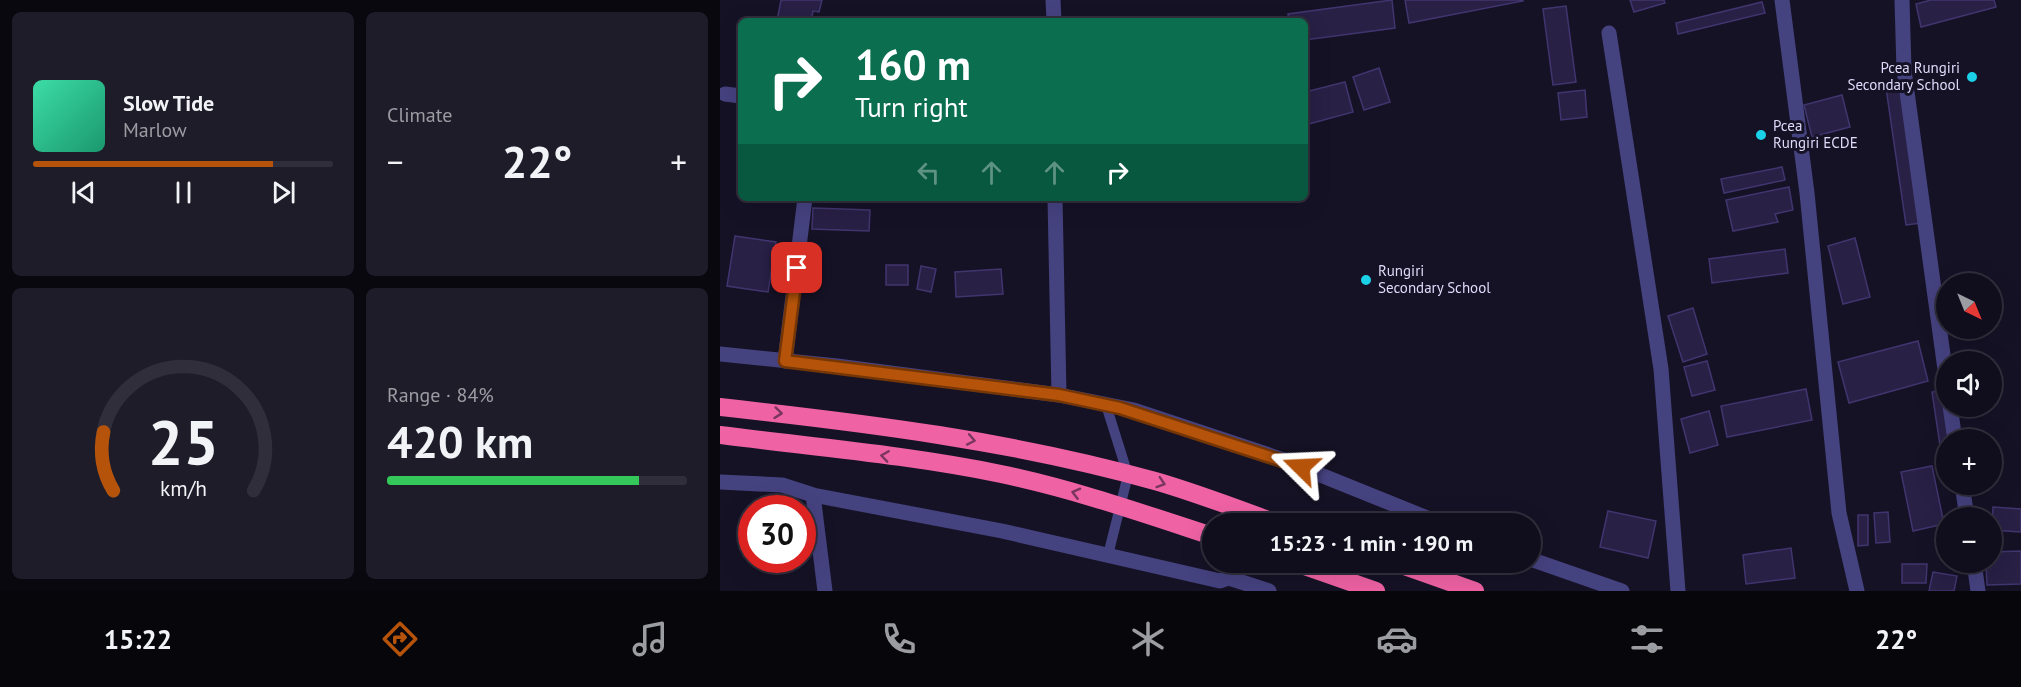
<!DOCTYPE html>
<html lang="en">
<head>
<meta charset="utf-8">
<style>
  :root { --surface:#100e1c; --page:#1e1c29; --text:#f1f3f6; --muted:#9c9ca3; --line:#302e3b; --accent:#b45309 }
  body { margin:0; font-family:"PT Sans",sans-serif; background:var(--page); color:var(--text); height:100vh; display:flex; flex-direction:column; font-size:22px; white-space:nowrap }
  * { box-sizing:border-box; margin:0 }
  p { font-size:20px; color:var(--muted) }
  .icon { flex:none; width:33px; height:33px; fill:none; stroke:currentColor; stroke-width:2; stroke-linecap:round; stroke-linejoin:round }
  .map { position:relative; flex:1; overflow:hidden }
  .side { display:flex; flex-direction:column; gap:12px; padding:12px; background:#09080f; width:720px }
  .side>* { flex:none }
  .guide { position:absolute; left:18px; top:18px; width:570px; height:183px; border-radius:9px; box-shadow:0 6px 24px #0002,0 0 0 2px var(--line); background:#0b6e4f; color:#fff; overflow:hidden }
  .needle { width:39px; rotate:137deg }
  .fabs { position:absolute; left:1216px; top:273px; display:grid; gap:12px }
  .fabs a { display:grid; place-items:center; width:66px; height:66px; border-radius:50%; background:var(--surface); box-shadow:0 6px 24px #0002,0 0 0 2px var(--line); font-size:30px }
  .speed { position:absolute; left:18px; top:495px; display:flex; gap:12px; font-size:30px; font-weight:700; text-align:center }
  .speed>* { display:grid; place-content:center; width:78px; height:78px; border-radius:50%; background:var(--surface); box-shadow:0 6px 24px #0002,0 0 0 2px var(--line); line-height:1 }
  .speed .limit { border:9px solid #d22; background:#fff; color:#111 }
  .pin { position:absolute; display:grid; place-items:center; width:51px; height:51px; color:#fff; margin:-26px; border-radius:12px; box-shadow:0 3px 9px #0006 }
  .me { position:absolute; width:66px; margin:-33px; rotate:291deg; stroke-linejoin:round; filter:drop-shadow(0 0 4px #0008) }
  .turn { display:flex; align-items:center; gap:21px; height:126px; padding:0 18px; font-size:27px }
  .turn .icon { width:78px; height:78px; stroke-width:2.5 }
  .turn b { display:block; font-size:42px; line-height:51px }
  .lanes { display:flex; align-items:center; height:57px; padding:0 18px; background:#0003; justify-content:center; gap:30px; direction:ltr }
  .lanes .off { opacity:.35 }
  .big { font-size:45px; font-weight:700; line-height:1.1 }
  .side .widget { flex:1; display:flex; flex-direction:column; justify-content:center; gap:9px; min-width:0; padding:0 21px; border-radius:9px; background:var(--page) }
  .side .dial { align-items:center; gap:0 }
  .dial svg { height:156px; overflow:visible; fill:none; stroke:var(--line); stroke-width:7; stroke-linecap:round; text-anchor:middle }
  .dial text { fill:var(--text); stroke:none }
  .song { display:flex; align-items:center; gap:18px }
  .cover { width:72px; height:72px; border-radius:9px; background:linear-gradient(135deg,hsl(160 70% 55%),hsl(160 70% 35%)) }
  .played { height:6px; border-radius:3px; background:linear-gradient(90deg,var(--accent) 80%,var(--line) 80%) }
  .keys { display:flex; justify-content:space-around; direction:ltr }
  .heat { display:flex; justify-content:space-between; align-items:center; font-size:33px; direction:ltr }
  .charge { height:9px; border-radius:4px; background:linear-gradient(90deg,#34c759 84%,var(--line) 0) }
  .side .tiles { flex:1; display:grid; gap:12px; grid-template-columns:repeat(2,1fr) }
  .trip { position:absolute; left:482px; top:513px; width:339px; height:60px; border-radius:30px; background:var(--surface); box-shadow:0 6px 24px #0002,0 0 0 2px var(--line); font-weight:700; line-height:60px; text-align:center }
  .menu { display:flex; height:96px; justify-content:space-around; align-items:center; background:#06060b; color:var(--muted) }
  .menu .icon { width:42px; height:42px }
  .menu .on { color:var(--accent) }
  .menu b { font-size:27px; color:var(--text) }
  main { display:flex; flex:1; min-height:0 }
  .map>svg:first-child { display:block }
</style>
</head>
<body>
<main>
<section class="side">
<div class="tiles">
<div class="widget">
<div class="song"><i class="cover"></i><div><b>Slow Tide</b><p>Marlow</p></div></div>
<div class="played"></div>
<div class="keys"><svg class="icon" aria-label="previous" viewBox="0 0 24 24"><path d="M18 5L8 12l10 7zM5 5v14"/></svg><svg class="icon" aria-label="pause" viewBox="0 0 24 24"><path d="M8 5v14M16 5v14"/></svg><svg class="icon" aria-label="next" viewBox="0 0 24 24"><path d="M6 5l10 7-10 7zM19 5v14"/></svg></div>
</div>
<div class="widget"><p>Climate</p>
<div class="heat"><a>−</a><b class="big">22°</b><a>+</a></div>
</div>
<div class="widget dial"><svg viewBox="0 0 100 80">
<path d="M14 69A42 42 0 1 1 86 69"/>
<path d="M14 69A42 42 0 0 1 9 39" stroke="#b45309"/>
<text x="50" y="56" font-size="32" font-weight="700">25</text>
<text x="50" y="72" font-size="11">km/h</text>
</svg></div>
<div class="widget"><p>Range · 84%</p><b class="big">420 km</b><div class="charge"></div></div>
</div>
</section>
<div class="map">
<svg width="1301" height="591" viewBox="0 0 1301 591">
  <rect width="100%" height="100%" fill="#161226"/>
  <!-- building -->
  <path fill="#282045" stroke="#41356f" stroke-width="1.5" d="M61 0H102L99 12 93 11 91 21H57Z
    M672 0 675 28 585 40V21H569L568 14Z
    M685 0H803V1L689 23Z
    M910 0H944L945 3 914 12Z
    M1211 0H1274L1276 7 1201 27 1196 4Z
    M1042 2 1045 13 958 34 956 23Z
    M846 6 856 82 833 85 823 9Z
    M659 68 670 102 644 110 633 77Z
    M625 82 633 112 585 125V92Z
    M1181 85 1201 223 1186 225 1166 88Z
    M865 90 867 117 841 120 838 93Z
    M1122 95 1130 127 1092 137 1084 105Z
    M1062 167 1065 180 1004 193 1001 179Z
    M1069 187 1073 210 1055 214 1058 222 1013 231 1006 200Z
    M93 208 150 210 149 231 92 229Z
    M15 236 56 242 48 292 7 286Z
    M1135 238 1150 297 1123 304 1108 246Z
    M1065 249 1068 273 992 283 989 259Z
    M166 265H188V285H166Z
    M201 266 216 269 211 292 197 289Z
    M281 269 283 294 236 297 235 272Z
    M973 308 987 354 963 362 948 316Z
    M1198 341 1208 381 1129 403 1118 362Z
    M987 361 995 390 972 396 964 367Z
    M1086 389 1092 420 1007 437 1001 406Z
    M1224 390 1231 440H1227V464L1223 465 1212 392Z
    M989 411 998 445 970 453 961 419Z
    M1212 466 1224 524 1193 531 1181 472Z
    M1273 507 1301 509V532L1272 530Z
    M888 511 936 521 928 558 880 547Z
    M1168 512 1170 542 1156 543 1154 513Z
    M1138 515H1148V545L1138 546Z
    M1071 548 1075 578 1026 584 1023 555Z
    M1301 551V584L1267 585 1266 562H1272V552Z
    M1182 564H1207L1206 583H1182Z
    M1213 572 1237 576 1234 591H1209Z"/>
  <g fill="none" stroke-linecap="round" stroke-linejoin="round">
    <!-- lane -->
    <path stroke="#454280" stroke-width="10" d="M386 405 408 475 388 555"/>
    <!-- street -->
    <path stroke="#454280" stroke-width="15" d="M333 0 334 21
      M1062 0 1087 193 1119 513 1137 591
      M1182 0 1184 70 1227 384
      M889 33 941 369 958 591
      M5 94 21 96
      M335 198 339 395
      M0 354 117 366 339 395 414 410 561 459 722 524
      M65 361 85 198
      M1230 406 1235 440
      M0 482 62 485 93 495 105 591
      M1242 484 1247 518
      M93 495 282 531 500 581
      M810 559 902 591
      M1254 562 1258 591
      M500 581 509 578 549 591"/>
    <!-- highway -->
    <path stroke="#ef62a4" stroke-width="18" d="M0 407C146 423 292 441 435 481 477 493 518 509 559 524
      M0 435C93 447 189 455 281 474 353 489 422 513 492 536
      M573 562 656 591
      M673 562 755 591"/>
  </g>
  <!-- one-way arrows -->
  <defs><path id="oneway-chevron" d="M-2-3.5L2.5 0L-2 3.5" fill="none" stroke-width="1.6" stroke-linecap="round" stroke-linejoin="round" transform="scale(1.5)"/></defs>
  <g stroke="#78365f">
    <use href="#oneway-chevron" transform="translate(58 413) rotate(6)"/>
    <use href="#oneway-chevron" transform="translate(251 440) rotate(11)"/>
    <use href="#oneway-chevron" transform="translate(165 456) rotate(-172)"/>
    <use href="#oneway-chevron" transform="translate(441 483) rotate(18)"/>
    <use href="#oneway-chevron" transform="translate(356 493) rotate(-166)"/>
  </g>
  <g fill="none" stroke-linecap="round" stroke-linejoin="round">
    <!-- route casing -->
    <g stroke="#753606" stroke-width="15">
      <path id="route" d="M77 268 65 361 339 395 400 408 581 467"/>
    </g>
    <!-- route -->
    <use href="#route" stroke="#b45309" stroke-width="10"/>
  </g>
  <!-- markers -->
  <g fill="#1bd1e7" stroke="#161226" stroke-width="2">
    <circle cx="1252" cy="77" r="6"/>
    <circle cx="1041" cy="135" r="6"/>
    <circle cx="646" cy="280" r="6"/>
  </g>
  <g text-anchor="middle" stroke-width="6" stroke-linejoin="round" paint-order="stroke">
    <!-- poi labels -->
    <g font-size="15" fill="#dfdbfb" stroke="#161226" text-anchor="start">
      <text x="1240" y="73" text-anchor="end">Pcea Rungiri<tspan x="1240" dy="17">Secondary School</tspan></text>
      <text x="1053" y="131">Pcea<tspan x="1053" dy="17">Rungiri ECDE</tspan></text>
      <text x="658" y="276">Rungiri<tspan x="658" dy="17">Secondary School</tspan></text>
    </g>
  </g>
</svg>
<div class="fabs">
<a><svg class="needle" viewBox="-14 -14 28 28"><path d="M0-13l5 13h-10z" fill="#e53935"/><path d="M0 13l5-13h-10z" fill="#9c9ca3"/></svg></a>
<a><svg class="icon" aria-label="sound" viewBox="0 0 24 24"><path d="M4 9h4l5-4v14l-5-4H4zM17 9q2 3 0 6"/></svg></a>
<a>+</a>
<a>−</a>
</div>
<div class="speed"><div class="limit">30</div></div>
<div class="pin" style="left:77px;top:268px;background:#d93025"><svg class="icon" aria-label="arrive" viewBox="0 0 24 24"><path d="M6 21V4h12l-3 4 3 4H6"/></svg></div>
<svg class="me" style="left:581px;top:467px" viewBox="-20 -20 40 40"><path d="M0-17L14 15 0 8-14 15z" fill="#b45309" stroke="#fff" stroke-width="4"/></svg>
<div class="trip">15:23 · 1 min · 190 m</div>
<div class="guide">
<div class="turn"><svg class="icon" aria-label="right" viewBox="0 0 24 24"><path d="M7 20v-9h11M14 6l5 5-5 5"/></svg><div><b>160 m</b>Turn right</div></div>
<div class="lanes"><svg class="icon off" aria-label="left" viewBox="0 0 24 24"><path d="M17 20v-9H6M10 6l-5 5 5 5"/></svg><svg class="icon off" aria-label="ahead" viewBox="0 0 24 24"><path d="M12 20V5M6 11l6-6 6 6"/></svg><svg class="icon off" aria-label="ahead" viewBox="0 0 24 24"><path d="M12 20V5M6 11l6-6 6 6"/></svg><svg class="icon" aria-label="right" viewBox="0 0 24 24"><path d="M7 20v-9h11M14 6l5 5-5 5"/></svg></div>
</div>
</div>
</main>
<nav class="menu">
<b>15:22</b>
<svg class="icon on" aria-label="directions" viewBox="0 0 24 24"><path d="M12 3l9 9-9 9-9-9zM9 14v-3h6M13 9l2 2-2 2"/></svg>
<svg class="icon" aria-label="music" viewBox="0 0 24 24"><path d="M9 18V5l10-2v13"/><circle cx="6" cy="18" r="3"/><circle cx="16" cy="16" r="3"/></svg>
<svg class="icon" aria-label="phone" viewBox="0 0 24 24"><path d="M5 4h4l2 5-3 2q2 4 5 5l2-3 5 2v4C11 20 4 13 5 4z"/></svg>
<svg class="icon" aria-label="climate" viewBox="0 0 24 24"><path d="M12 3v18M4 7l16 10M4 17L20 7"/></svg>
<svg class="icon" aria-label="car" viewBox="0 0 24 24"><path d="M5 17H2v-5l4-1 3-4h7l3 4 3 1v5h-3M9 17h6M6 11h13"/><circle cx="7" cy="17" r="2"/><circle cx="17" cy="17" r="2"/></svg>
<svg class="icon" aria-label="filters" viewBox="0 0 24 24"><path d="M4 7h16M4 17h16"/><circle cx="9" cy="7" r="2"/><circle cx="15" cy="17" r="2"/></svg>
<b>22°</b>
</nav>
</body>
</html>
